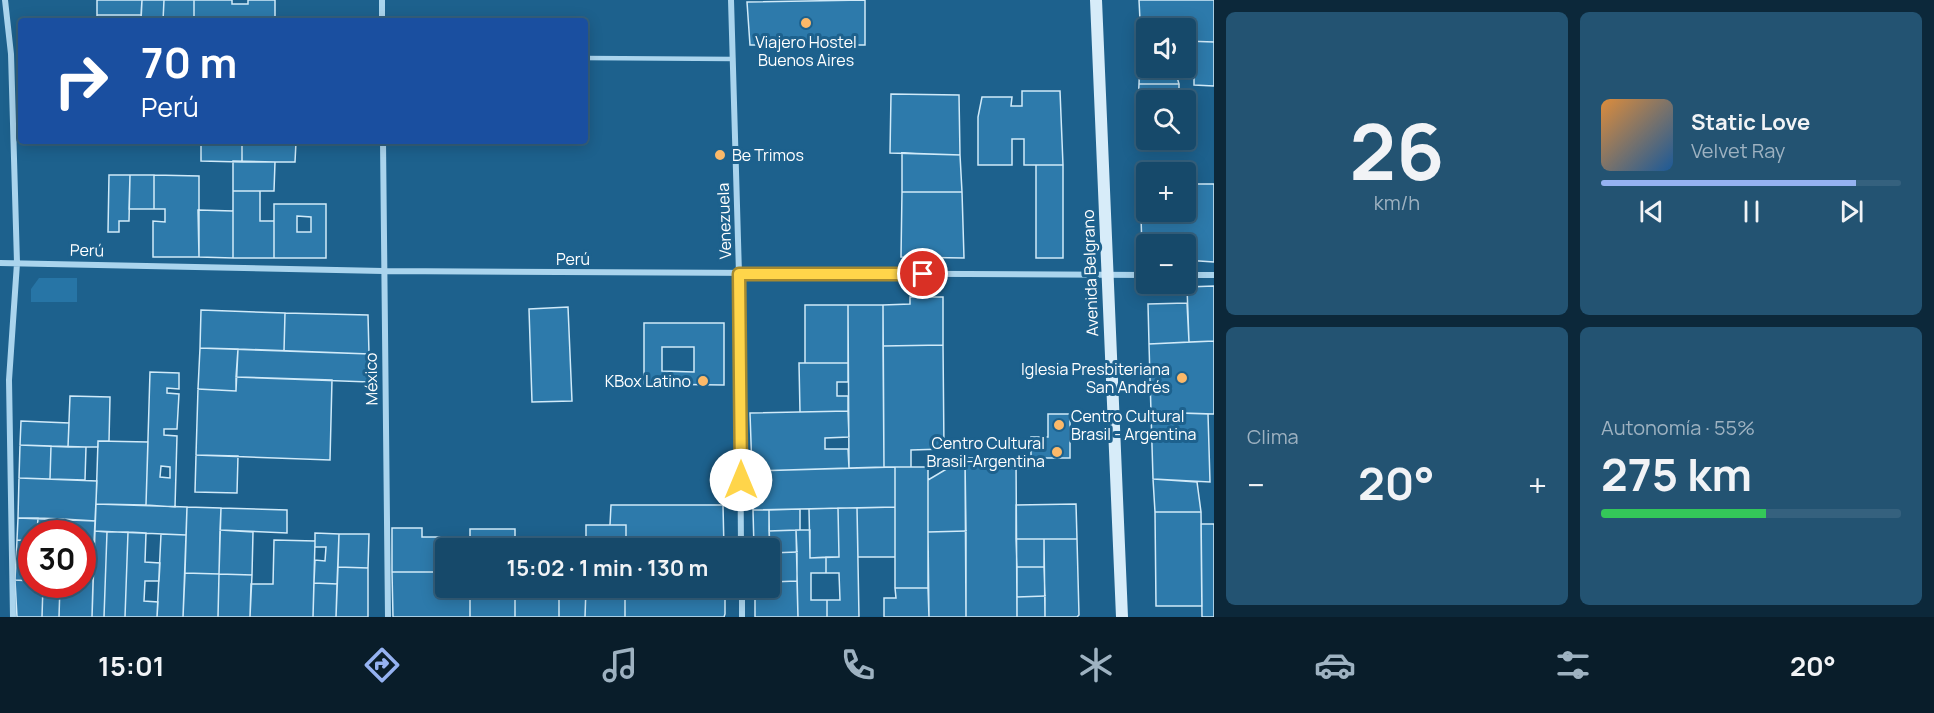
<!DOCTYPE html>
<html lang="es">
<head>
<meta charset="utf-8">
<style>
  :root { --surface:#16496a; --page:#235372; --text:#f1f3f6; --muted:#9eb2c1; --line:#35617e; --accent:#95b2f1 }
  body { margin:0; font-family:Manrope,sans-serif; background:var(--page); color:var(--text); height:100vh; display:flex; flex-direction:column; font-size:22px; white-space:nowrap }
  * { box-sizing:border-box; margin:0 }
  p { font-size:20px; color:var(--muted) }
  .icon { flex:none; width:33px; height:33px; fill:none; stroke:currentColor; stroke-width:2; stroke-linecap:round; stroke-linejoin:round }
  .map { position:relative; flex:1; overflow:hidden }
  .sheet { display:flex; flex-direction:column; gap:12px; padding:12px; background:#0c283a; width:720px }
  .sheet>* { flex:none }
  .top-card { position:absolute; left:18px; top:18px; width:570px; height:126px; border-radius:6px; box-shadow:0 3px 15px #0003,0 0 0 2px var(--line); background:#1a4fa0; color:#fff; overflow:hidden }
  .buttons { position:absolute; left:1136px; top:18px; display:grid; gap:12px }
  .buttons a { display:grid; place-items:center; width:60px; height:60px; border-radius:6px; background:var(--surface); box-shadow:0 3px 15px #0003,0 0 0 2px var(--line); font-size:30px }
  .speed { position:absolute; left:18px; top:520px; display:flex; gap:12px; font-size:30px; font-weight:700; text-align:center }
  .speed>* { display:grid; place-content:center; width:78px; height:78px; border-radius:50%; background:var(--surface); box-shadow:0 3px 15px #0003,0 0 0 2px var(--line); line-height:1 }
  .speed .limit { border:9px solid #d22; background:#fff; color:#111 }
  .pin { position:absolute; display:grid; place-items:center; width:51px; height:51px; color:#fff; margin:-26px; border:3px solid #fff; border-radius:50%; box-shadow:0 2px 6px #0007 }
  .me { position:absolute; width:66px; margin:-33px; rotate:0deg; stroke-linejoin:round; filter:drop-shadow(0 0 4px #0008) }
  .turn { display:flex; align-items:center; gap:21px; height:126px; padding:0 24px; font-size:27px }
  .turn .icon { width:78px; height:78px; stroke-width:2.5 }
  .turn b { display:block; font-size:42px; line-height:51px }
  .big { font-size:45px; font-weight:700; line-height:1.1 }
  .sheet .card { flex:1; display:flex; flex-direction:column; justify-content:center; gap:9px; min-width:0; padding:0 21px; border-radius:9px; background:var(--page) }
  .sheet .dial { align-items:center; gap:0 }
  .dial b { font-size:78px; line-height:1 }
  .song { display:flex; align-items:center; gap:18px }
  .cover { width:72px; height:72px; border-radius:9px; background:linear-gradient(135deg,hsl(30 70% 55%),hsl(210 70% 35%)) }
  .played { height:6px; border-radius:3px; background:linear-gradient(90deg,var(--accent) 85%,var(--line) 85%) }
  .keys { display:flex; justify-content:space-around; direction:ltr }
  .heat { display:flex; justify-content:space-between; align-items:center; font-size:33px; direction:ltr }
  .charge { height:9px; border-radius:4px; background:linear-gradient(90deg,#34c759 55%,var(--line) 0) }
  .sheet .tiles { flex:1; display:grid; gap:12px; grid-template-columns:repeat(2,1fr) }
  .trip { position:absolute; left:435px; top:538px; width:345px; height:60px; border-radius:6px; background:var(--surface); box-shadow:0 3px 15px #0003,0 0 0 2px var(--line); font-weight:700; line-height:60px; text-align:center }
  .tabs { display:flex; height:96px; justify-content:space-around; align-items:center; background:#091d2a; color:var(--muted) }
  .tabs .icon { width:42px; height:42px }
  .tabs .on { color:var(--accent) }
  .tabs b { font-size:27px; color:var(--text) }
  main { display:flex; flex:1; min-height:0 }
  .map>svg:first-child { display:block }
</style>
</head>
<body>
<main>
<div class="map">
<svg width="1214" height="617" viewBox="0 0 1214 617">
  <rect width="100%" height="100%" fill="#1d618d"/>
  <!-- green -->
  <path fill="#2775a6" d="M39 278H77V302H31V289Z"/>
  <!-- building -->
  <path fill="#2d7aab" stroke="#d0eaf9" stroke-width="1.5" fill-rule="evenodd" d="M97 0H142L141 15H97Z
    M142 0H164L163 21H141Z
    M164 0H194V21H163Z
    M194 0H232V4H248V0H275V21H194Z
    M865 0V45H750L747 2Z
    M1139 0H1214V42L1185 41V28H1146V40H1141Z
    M97 15H141V21H97Z
    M1141 40H1146V68H1185V41L1214 42V86L1194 85V77H1177L1179 84H1139Z
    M1139 84H1179V100H1146V106H1138Z
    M1022 91H1060L1063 165H1024V139H1012V165H978V117L982 97H1012L1011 106H1022Z
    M891 94 959 95 960 155 890 153Z
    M201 141H242V162L201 161Z
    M242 141H305L296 142 295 162H242Z
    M902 153 960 155 962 192H902Z
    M233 161 275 162 274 191H233Z
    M1036 165H1063V258H1036Z
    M109 175H130L129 221H119V232H108Z
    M130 175H154V209H129Z
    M154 175 199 176V257H153V221L165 222V209H154Z
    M1140 183H1146V212H1185V184H1214V262L1185 260V244H1146V254L1142 250Z
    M233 191H260V221H274V258H233Z
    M902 192H962L964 258 901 257Z
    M274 204H326V258H274ZM297 216 311 217V232H297Z
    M198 210 233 211V258L199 257Z
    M1214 286V341L1189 342 1187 287Z
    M910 297H943V345L883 346V305L910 304Z
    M1187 303 1189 342 1149 344 1148 304Z
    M805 305H848V363H805Z
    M848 305H883L884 467 849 468Z
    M568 307 572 401 532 402 529 309Z
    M201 310 285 313 284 351 200 348Z
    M285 313 368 315 369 354 284 351Z
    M644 323H724V385L644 384ZM662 347H694V372L662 371Z
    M1214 341V414L1151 412 1149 344Z
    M943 345 944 449 911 450V467H884L883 346Z
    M200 348 238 349 236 391 198 389Z
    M238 349 369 354V382L236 377Z
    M799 363H848V382H837V396H848V411L800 412Z
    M150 372 179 373V389L167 388V393L179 394 177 429H164V435L177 436 175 507 146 505ZM161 466 170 467V478L160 477Z
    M236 377 332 380 330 460 196 455 198 389 236 391Z
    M70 396 110 397 109 441H98V447H68Z
    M848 411 849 437 825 438V449H848L849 468 752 471 750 413Z
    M1151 412 1208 414 1210 482 1153 479Z
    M1048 414H1070V458H1031V437H1048Z
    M21 421 69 423 68 447 20 445Z
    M98 441 148 442 146 505 96 504Z
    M20 445 51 446 50 479 19 478Z
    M51 446 86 447 85 480 50 479Z
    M196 455 238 456 237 493 195 492Z
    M965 458 966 531 928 532V480Z
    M965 458H1016L1017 617H966Z
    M895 467V507L753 510 752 471Z
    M895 467H928V588H895Z
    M19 478 97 481 95 521 18 518Z
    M1153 479 1197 482 1201 512H1155Z
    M96 504 187 507 186 535 95 531Z
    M1076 504 1077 539H1016V505Z
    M611 505H723L724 549H626V525H610Z
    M187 507 221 508 219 574 185 573Z
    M895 507V557H858L857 508Z
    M221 508 287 510V533L220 530Z
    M838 508 839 557 810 558 809 509Z
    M838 508H857L859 617H827V600H840L839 573H826V557H839Z
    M800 509V530L769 531V510Z
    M753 510H769L770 582V549H754Z
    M1155 512H1201L1202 606H1156Z
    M18 518H38L37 534H32V541L17 540Z
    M38 518 63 519 62 534H37Z
    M63 519 95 521 94 543H82V534H62Z
    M1201 524H1214V617H1202Z
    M586 525H626V549H586Z
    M392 528H422V537H470V549H446V572H392Z
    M470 529H515V549H470Z
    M220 530 253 532 252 575 219 574Z
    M796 530 797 552 770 553 769 531Z
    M796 530H810V558L826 557V573H811V600H827V617H798Z
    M95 531 107 532 104 617H92Z
    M966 531V617H929L928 532Z
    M107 532H128L125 617H104Z
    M128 532 146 533 145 562 160 563 159 581H145L144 601 158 602 157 617H125Z
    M315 533 339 534 337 584 314 583 315 560 325 561 326 547H315Z
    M161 534 186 535 183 617H157Z
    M339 534H369L368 568 338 567Z
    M1016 539H1044V567H1017Z
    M1044 539H1077L1079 615 1077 617H1045Z
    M17 540 32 541V581L15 580Z
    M274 540 315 541 313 617H250L251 584H273Z
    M82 543H94L92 617H59L60 585H82Z
    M797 552V581L770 582V553Z
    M338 567 368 568V617H336Z
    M1017 567H1044L1045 596 1017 597Z
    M392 572H446V588H470V617H393Z
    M185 573 219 574 218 617H183Z
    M219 574 252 575 250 617H218Z
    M15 580 32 581V585H43L42 617H17Z
    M797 581 798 617H755V588H770V582Z
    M314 583 337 584 336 617H313Z
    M43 585H60L59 617H42Z
    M470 588H515V617H470Z
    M515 588H559V617H515Z
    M559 588H586L585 617H559Z
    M586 588H625V617H585Z
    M625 588H725V614L724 617H625Z
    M895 588H928L929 617H884V598H896Z
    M1045 596V617H1017V597Z"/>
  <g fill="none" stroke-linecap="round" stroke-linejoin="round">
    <!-- service -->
    <path stroke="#aad4ed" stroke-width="4.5" d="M585 58 733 59"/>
    <!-- minor -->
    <path stroke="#aad4ed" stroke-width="6" d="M5 0 11 54 17 263 9 380 13 617
      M382 0V21
      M731 0 739 274 741 549
      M383 141 388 617
      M0 263 383 271 1146 275
      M1185 275H1214
      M742 588V617"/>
    <!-- secondary -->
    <path stroke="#d7ecf9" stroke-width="12" d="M1096 0 1122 617"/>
  </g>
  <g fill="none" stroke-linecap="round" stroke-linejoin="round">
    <!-- route casing -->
    <g stroke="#a68a30" stroke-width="15">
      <path id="route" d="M741 480 739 274H923"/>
    </g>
    <!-- route -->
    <use href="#route" stroke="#ffd54a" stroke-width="10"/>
  </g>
  <!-- markers -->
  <g fill="#fcb969" stroke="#1d618d" stroke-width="2">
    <circle cx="806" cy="23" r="6"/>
    <circle cx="720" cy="155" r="6"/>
    <circle cx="1182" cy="378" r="6"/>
    <circle cx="703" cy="381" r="6"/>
    <circle cx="1059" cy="425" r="6"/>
    <circle cx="1057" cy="452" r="6"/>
  </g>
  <g text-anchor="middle" stroke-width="6" stroke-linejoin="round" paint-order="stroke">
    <!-- poi labels -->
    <g font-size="16" fill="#fff" stroke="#1d618d" text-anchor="end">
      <text x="806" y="48" text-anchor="middle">Viajero Hostel<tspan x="806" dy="18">Buenos Aires</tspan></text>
      <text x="732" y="161" text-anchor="start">Be Trimos</text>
      <text x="1170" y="375">Iglesia Presbiteriana<tspan x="1170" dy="18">San Andrés</tspan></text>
      <text x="691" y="387">KBox Latino</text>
      <text x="1071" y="422" text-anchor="start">Centro Cultural<tspan x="1071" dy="18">Brasil - Argentina</tspan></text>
      <text x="1045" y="449">Centro Cultural<tspan x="1045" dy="18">Brasil-Argentina</tspan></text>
    </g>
    <!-- street labels -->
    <g font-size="16" fill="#fff" stroke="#1d618d">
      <text transform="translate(724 221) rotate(-92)" y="6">Venezuela</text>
      <text transform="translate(87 250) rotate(1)" y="6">Perú</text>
      <text x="573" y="265">Perú</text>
      <text transform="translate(1090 273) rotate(-92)" y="6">Avenida Belgrano</text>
      <text transform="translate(371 379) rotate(-91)" y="6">México</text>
    </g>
  </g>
</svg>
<div class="buttons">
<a><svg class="icon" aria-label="sound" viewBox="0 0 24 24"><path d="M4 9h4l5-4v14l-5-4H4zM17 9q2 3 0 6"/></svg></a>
<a><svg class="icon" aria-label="search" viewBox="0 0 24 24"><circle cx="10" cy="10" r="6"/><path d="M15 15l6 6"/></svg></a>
<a>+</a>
<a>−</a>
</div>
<div class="speed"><div class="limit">30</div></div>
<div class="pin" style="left:923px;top:274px;background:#d93025"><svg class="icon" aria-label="arrive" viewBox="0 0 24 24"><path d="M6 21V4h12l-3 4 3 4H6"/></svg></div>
<svg class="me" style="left:741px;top:480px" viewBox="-20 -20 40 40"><circle r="19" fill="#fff"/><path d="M0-13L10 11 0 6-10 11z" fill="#ffd54a"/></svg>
<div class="trip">15:02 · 1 min · 130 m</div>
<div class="top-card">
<div class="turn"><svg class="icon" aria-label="right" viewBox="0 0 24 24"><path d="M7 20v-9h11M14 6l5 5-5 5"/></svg><div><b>70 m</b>Perú</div></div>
</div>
</div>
<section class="sheet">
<div class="tiles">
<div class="card dial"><b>26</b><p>km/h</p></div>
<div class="card">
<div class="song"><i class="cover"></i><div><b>Static Love</b><p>Velvet Ray</p></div></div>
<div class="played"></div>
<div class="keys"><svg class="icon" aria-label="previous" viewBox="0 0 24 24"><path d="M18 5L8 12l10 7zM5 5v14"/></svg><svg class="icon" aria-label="pause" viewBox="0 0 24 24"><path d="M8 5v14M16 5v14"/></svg><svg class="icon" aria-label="next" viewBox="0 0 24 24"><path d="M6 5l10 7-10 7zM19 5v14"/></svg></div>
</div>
<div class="card"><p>Clima</p>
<div class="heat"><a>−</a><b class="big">20°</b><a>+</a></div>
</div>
<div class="card"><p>Autonomía · 55%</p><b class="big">275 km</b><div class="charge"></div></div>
</div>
</section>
</main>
<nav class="tabs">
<b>15:01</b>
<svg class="icon on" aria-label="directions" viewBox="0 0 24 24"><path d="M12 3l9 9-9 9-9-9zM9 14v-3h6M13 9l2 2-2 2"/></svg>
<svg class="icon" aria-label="music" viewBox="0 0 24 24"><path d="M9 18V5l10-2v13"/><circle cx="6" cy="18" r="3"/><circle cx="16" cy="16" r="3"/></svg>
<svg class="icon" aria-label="phone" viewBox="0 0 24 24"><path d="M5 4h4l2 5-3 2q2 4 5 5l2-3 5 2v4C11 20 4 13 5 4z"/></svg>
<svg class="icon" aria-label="climate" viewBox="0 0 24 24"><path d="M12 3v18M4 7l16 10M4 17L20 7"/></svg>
<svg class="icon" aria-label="car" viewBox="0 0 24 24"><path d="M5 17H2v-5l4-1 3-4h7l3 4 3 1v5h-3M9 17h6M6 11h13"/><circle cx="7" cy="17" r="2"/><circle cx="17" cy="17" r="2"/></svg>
<svg class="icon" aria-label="filters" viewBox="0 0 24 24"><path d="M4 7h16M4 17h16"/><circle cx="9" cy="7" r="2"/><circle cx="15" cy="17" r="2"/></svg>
<b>20°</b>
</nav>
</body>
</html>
